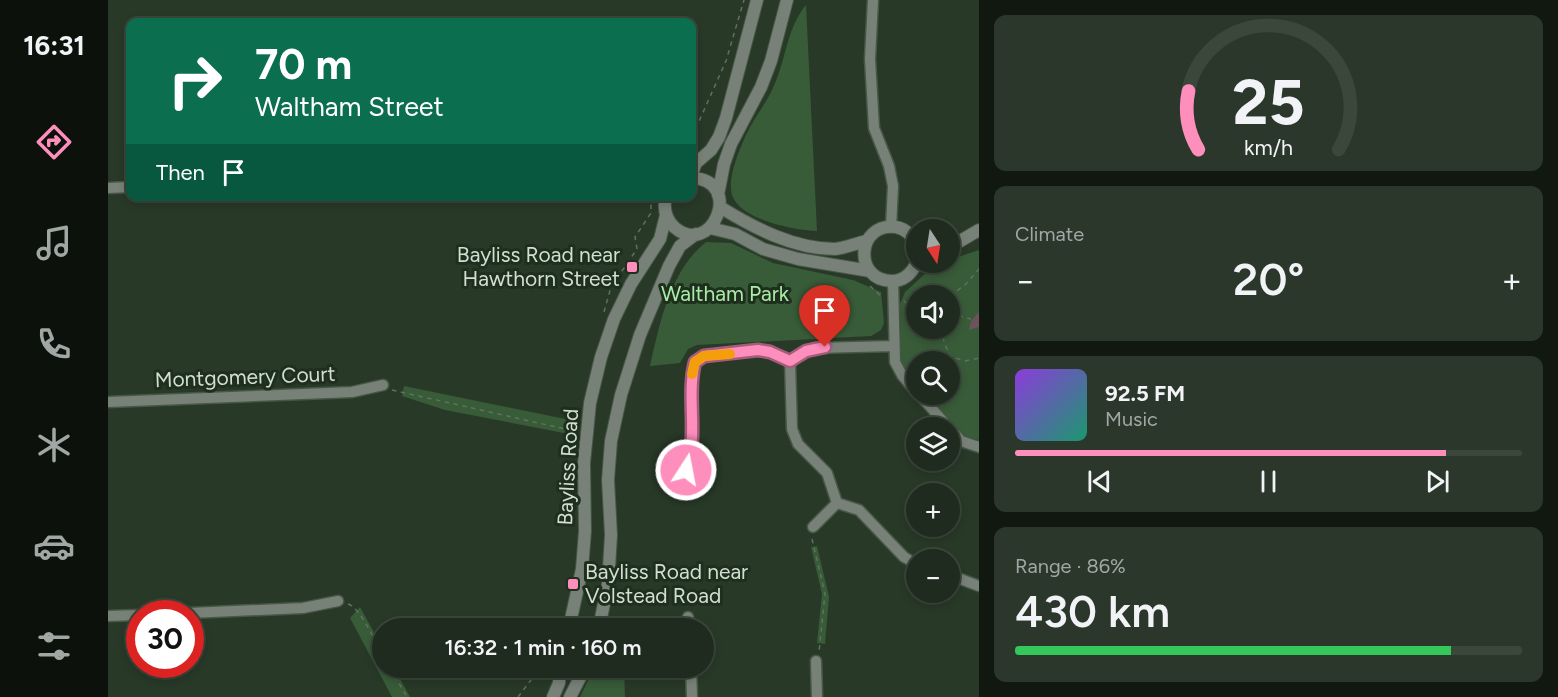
<!DOCTYPE html>
<html lang="en">
<head>
<meta charset="utf-8">
<style>
  :root { --surface:#1e2b1e; --page:#2b372b; --text:#f1f3f6; --muted:#a1a7a4; --line:#3c473c; --accent:#fe8ebc }
  body { margin:0; font-family:Figtree,sans-serif; background:var(--page); color:var(--text); height:100vh; display:flex; flex-direction:column; font-size:22px; white-space:nowrap }
  * { box-sizing:border-box; margin:0 }
  p { font-size:20px; color:var(--muted) }
  .icon { flex:none; width:33px; height:33px; fill:none; stroke:currentColor; stroke-width:2; stroke-linecap:round; stroke-linejoin:round }
  .map { position:relative; flex:1; overflow:hidden }
  .sheet { display:flex; flex-direction:column; gap:15px; padding:15px; background:#101810; width:579px }
  .sheet>* { flex:none }
  .banner { position:absolute; left:18px; top:18px; width:570px; height:183px; border-radius:12px; box-shadow:0 3px 9px #0003,0 0 0 2px var(--line); background:#0b6e4f; color:#fff; overflow:hidden }
  .needle { width:39px; rotate:168deg }
  .fabs { position:absolute; left:798px; top:219px; display:grid; gap:12px }
  .fabs a { display:grid; place-items:center; width:54px; height:54px; border-radius:50%; background:var(--surface); box-shadow:0 3px 9px #0003,0 0 0 2px var(--line); font-size:30px }
  .speed { position:absolute; left:18px; top:600px; display:flex; gap:12px; font-size:30px; font-weight:700; text-align:center }
  .speed>* { display:grid; place-content:center; width:78px; height:78px; border-radius:50%; background:var(--surface); box-shadow:0 3px 9px #0003,0 0 0 2px var(--line); line-height:1 }
  .speed .limit { border:9px solid #d22; background:#fff; color:#111 }
  .pin { position:absolute; display:grid; place-items:center; width:51px; height:51px; color:#fff; margin:-62px -26px; border-radius:50% 50% 50% 0; rotate:-45deg; box-shadow:0 0 6px #0007 }
  .pin .icon { rotate:45deg }
  .me { position:absolute; width:66px; margin:-33px; rotate:11deg; stroke-linejoin:round; filter:drop-shadow(0 0 4px #0008) }
  .turn { display:flex; align-items:center; gap:21px; height:126px; padding:0 30px; font-size:27px }
  .turn .icon { width:78px; height:78px; stroke-width:2.5 }
  .turn b { display:block; font-size:42px; line-height:51px }
  .then { display:flex; align-items:center; height:57px; padding:0 30px; background:#0003; gap:12px; font-size:22px }
  .big { font-size:45px; font-weight:600; line-height:1.1 }
  .sheet .widget { flex:1; display:flex; flex-direction:column; justify-content:center; gap:9px; min-width:0; padding:0 21px; border-radius:12px; background:var(--page) }
  .sheet .dial { align-items:center; gap:0 }
  .dial svg { height:156px; overflow:visible; fill:none; stroke:var(--line); stroke-width:7; stroke-linecap:round; text-anchor:middle }
  .dial text { fill:var(--text); stroke:none }
  .song { display:flex; align-items:center; gap:18px }
  .cover { width:72px; height:72px; border-radius:9px; background:linear-gradient(135deg,hsl(270 70% 55%),hsl(160 70% 35%)) }
  .played { height:6px; border-radius:3px; background:linear-gradient(90deg,var(--accent) 85%,var(--line) 85%) }
  .keys { display:flex; justify-content:space-around; direction:ltr }
  .heat { display:flex; justify-content:space-between; align-items:center; font-size:33px; direction:ltr }
  .charge { height:9px; border-radius:4px; background:linear-gradient(90deg,#34c759 86%,var(--line) 0) }
  .trip { position:absolute; left:264px; top:618px; width:342px; height:60px; border-radius:30px; background:var(--surface); box-shadow:0 3px 9px #0003,0 0 0 2px var(--line); font-weight:600; line-height:60px; text-align:center }
  main { display:flex; flex:1; min-height:0 }
  .menu { display:flex; flex-direction:column; width:108px; justify-content:space-around; align-items:center; background:#0c110c; color:var(--muted) }
  .menu .icon { width:42px; height:42px }
  .menu .active { color:var(--accent) }
  .menu b { font-size:27px; color:var(--text) }
  .map>svg:first-child { display:block }
</style>
</head>
<body>
<main>
<nav class="menu">
<b>16:31</b>
<svg class="icon active" aria-label="directions" viewBox="0 0 24 24"><path d="M12 3l9 9-9 9-9-9zM9 14v-3h6M13 9l2 2-2 2"/></svg>
<svg class="icon" aria-label="music" viewBox="0 0 24 24"><path d="M9 18V5l10-2v13"/><circle cx="6" cy="18" r="3"/><circle cx="16" cy="16" r="3"/></svg>
<svg class="icon" aria-label="phone" viewBox="0 0 24 24"><path d="M5 4h4l2 5-3 2q2 4 5 5l2-3 5 2v4C11 20 4 13 5 4z"/></svg>
<svg class="icon" aria-label="climate" viewBox="0 0 24 24"><path d="M12 3v18M4 7l16 10M4 17L20 7"/></svg>
<svg class="icon" aria-label="car" viewBox="0 0 24 24"><path d="M5 17H2v-5l4-1 3-4h7l3 4 3 1v5h-3M9 17h6M6 11h13"/><circle cx="7" cy="17" r="2"/><circle cx="17" cy="17" r="2"/></svg>
<svg class="icon" aria-label="filters" viewBox="0 0 24 24"><path d="M4 7h16M4 17h16"/><circle cx="9" cy="7" r="2"/><circle cx="15" cy="17" r="2"/></svg>
</nav>
<div class="map">
<svg width="871" height="697" viewBox="0 0 871 697">
  <rect width="100%" height="100%" fill="#283928"/>
  <!-- green -->
  <path fill="#385b38" fill-rule="evenodd" d="M698 5 709 231C687 230 632 220 624 195 619 178 632 148 639 133 646 118 657 105 664 90 678 62 678 29 698 5Z
    M598 242 623 243 665 263 745 280 773 292 776 323 773 330 763 336 589 345 580 349 572 363 542 366C552 322 562 271 598 242Z
    M871 250V440L857 437 852 432 819 395 842 394V362H808V384L796 370 793 363 792 304 797 292 819 272 837 263 842 262 844 259ZM808 296H842V328H808Z
    M296 386 467 421 466 435 337 410 294 396Z
    M709 546 721 597 717 644 709 643 714 594 703 547Z
    M252 607 274 647V668H286L302 697H284L242 618Z
    M486 668H516L517 697H472Z"/>
  <!-- building -->
  <path fill="#6c525c" d="M871 312V327L861 330 863 321Z"/>
  <g fill="none" stroke-linecap="round" stroke-linejoin="round">
    <!-- minor casing -->
    <g stroke="#475747" stroke-width="13">
      <path id="minor" d="M765 0 762 59 766 128 781 166 785 186 783 227
        M0 188 22 187
        M785 281 787 362 794 375 808 392
        M682 361 684 429 690 444 719 473 729 503 751 510 796 557 808 564
        M811 394 841 428
        M0 402 244 392 275 385
        M842 428 853 441 871 447
        M578 470 583 455 584 375 587 362 596 356 650 350 662 352 682 361 707 348 786 346
        M705 527 729 503
        M842 575 871 586
        M59 614 195 608 230 601
        M0 616 32 615
        M580 617 581 628
        M708 661 709 697
        M583 668 584 697"/>
    </g>
    <!-- tertiary casing -->
    <g stroke="#475747" stroke-width="14">
      <path id="tertiary" d="M584 173 588 163 603 150 611 137 618 118 649 0
        M610 195 616 164 623 144 653 87 663 61 679 0
        M558 196C555 208 557 218 566 227 604 260 637 180 584 178
        M612 207C646 228 686 249 727 249 737 248 749 243 759 241
        M602 228 627 234 655 249 690 259 762 271
        M808 244C804 235 798 229 788 227 748 222 745 281 784 281 796 281 804 273 809 262
        M842 247 871 230
        M461 628 474 569 477 531 476 463 482 403 493 357 506 319 523 284 552 239 558 215
        M491 628 500 584 503 535 500 480 503 441 513 395 532 335 561 266 572 246 588 234
        M445 697 451 683 452 668
        M462 697 477 668"/>
    </g>
    <!-- path -->
    <path stroke="#617061" stroke-width="1.5" stroke-dasharray="4.5 4.5" stroke-linecap="butt" d="M584 137 618 61 636 0
      M762 286 774 297
      M842 296 858 284 871 269
      M796 301 799 304 808 305
      M496 312 503 287 529 249 527 237 543 213V196
      M842 313 863 319
      M834 328 836 342 842 356 857 361 871 358
      M284 390 466 431
      M704 539 717 594 711 652
      M240 604C253 608 267 642 274 654
      M447 628 451 618
      M282 668 299 697
      M410 697 423 680 429 668"/>
    <!-- minor -->
    <use href="#minor" stroke="#788178" stroke-width="10"/>
    <!-- tertiary -->
    <use href="#tertiary" stroke="#788178" stroke-width="12"/>
  </g>
  <g fill="none" stroke-linecap="round" stroke-linejoin="round">
    <!-- route casing -->
    <g stroke="#a55c7a" stroke-width="15">
      <path id="route" d="M578 470C591 436 578 397 587 362L596 356 650 350 662 352 682 361 698 351 717 347"/>
    </g>
    <!-- route -->
    <use href="#route" stroke="#fe8ebc" stroke-width="10"/>
    <!-- slow -->
    <path stroke="#f59e0b" stroke-width="10" d="M584 374 587 362 596 356 622 354"/>
  </g>
  <!-- markers -->
  <g fill="#fe8ebc" stroke="#1e2f1e" stroke-width="2">
    <rect x="518" y="261" width="12" height="12" rx="3"/>
    <rect x="459" y="578" width="12" height="12" rx="3"/>
  </g>
  <g text-anchor="middle" stroke-width="6" stroke-linejoin="round" paint-order="stroke">
    <!-- poi labels -->
    <g font-size="21" fill="#d3ded3" stroke="#1e2f1e" text-anchor="end">
      <text x="512" y="262">Bayliss Road near<tspan x="512" dy="24">Hawthorn Street</tspan></text>
      <text x="477" y="579" text-anchor="start">Bayliss Road near<tspan x="477" dy="24">Volstead Road</tspan></text>
    </g>
    <!-- park labels -->
    <g font-size="21" fill="#a9eca7" stroke="#1e2f1e">
      <text x="617" y="301">Waltham Park</text>
    </g>
    <!-- street labels -->
    <g font-size="21" fill="#d3ded3" stroke="#1e2f1e">
      <text transform="translate(137 377) rotate(-2)" y="7">Montgomery Court</text>
      <text transform="translate(460 467) rotate(-87)" y="7">Bayliss Road</text>
    </g>
  </g>
</svg>
<div class="fabs">
<a><svg class="needle" viewBox="-14 -14 28 28"><path d="M0-13l5 13h-10z" fill="#e53935"/><path d="M0 13l5-13h-10z" fill="#a1a7a4"/></svg></a>
<a><svg class="icon" aria-label="sound" viewBox="0 0 24 24"><path d="M4 9h4l5-4v14l-5-4H4zM17 9q2 3 0 6"/></svg></a>
<a><svg class="icon" aria-label="search" viewBox="0 0 24 24"><circle cx="10" cy="10" r="6"/><path d="M15 15l6 6"/></svg></a>
<a><svg class="icon" aria-label="layers" viewBox="0 0 24 24"><path d="M12 4l9 5-9 5-9-5zM3 14l9 5 9-5"/></svg></a>
<a>+</a>
<a>−</a>
</div>
<div class="speed"><div class="limit">30</div></div>
<div class="pin" style="left:717px;top:347px;background:#d93025"><svg class="icon" aria-label="arrive" viewBox="0 0 24 24"><path d="M6 21V4h12l-3 4 3 4H6"/></svg></div>
<svg class="me" style="left:578px;top:470px" viewBox="-20 -20 40 40"><circle r="17" fill="#fe8ebc" stroke="#fff" stroke-width="3"/><path d="M0-11L8 9 0 5-8 9z" fill="#fff"/></svg>
<div class="trip">16:32 · 1 min · 160 m</div>
<div class="banner">
<div class="turn"><svg class="icon" aria-label="right" viewBox="0 0 24 24"><path d="M7 20v-9h11M14 6l5 5-5 5"/></svg><div><b>70 m</b>Waltham Street</div></div>
<div class="then">Then<svg class="icon" aria-label="arrive" viewBox="0 0 24 24"><path d="M6 21V4h12l-3 4 3 4H6"/></svg></div>
</div>
</div>
<section class="sheet">
<div class="widget dial"><svg viewBox="0 0 100 80">
<path d="M14 69A42 42 0 1 1 86 69"/>
<path d="M14 69A42 42 0 0 1 9 39" stroke="#fe8ebc"/>
<text x="50" y="56" font-size="32" font-weight="700">25</text>
<text x="50" y="72" font-size="11">km/h</text>
</svg></div>
<div class="widget"><p>Climate</p>
<div class="heat"><a>−</a><b class="big">20°</b><a>+</a></div>
</div>
<div class="widget">
<div class="song"><i class="cover"></i><div><b>92.5 FM</b><p>Music</p></div></div>
<div class="played"></div>
<div class="keys"><svg class="icon" aria-label="previous" viewBox="0 0 24 24"><path d="M18 5L8 12l10 7zM5 5v14"/></svg><svg class="icon" aria-label="pause" viewBox="0 0 24 24"><path d="M8 5v14M16 5v14"/></svg><svg class="icon" aria-label="next" viewBox="0 0 24 24"><path d="M6 5l10 7-10 7zM19 5v14"/></svg></div>
</div>
<div class="widget"><p>Range · 86%</p><b class="big">430 km</b><div class="charge"></div></div>
</section>
</main>
</body>
</html>
